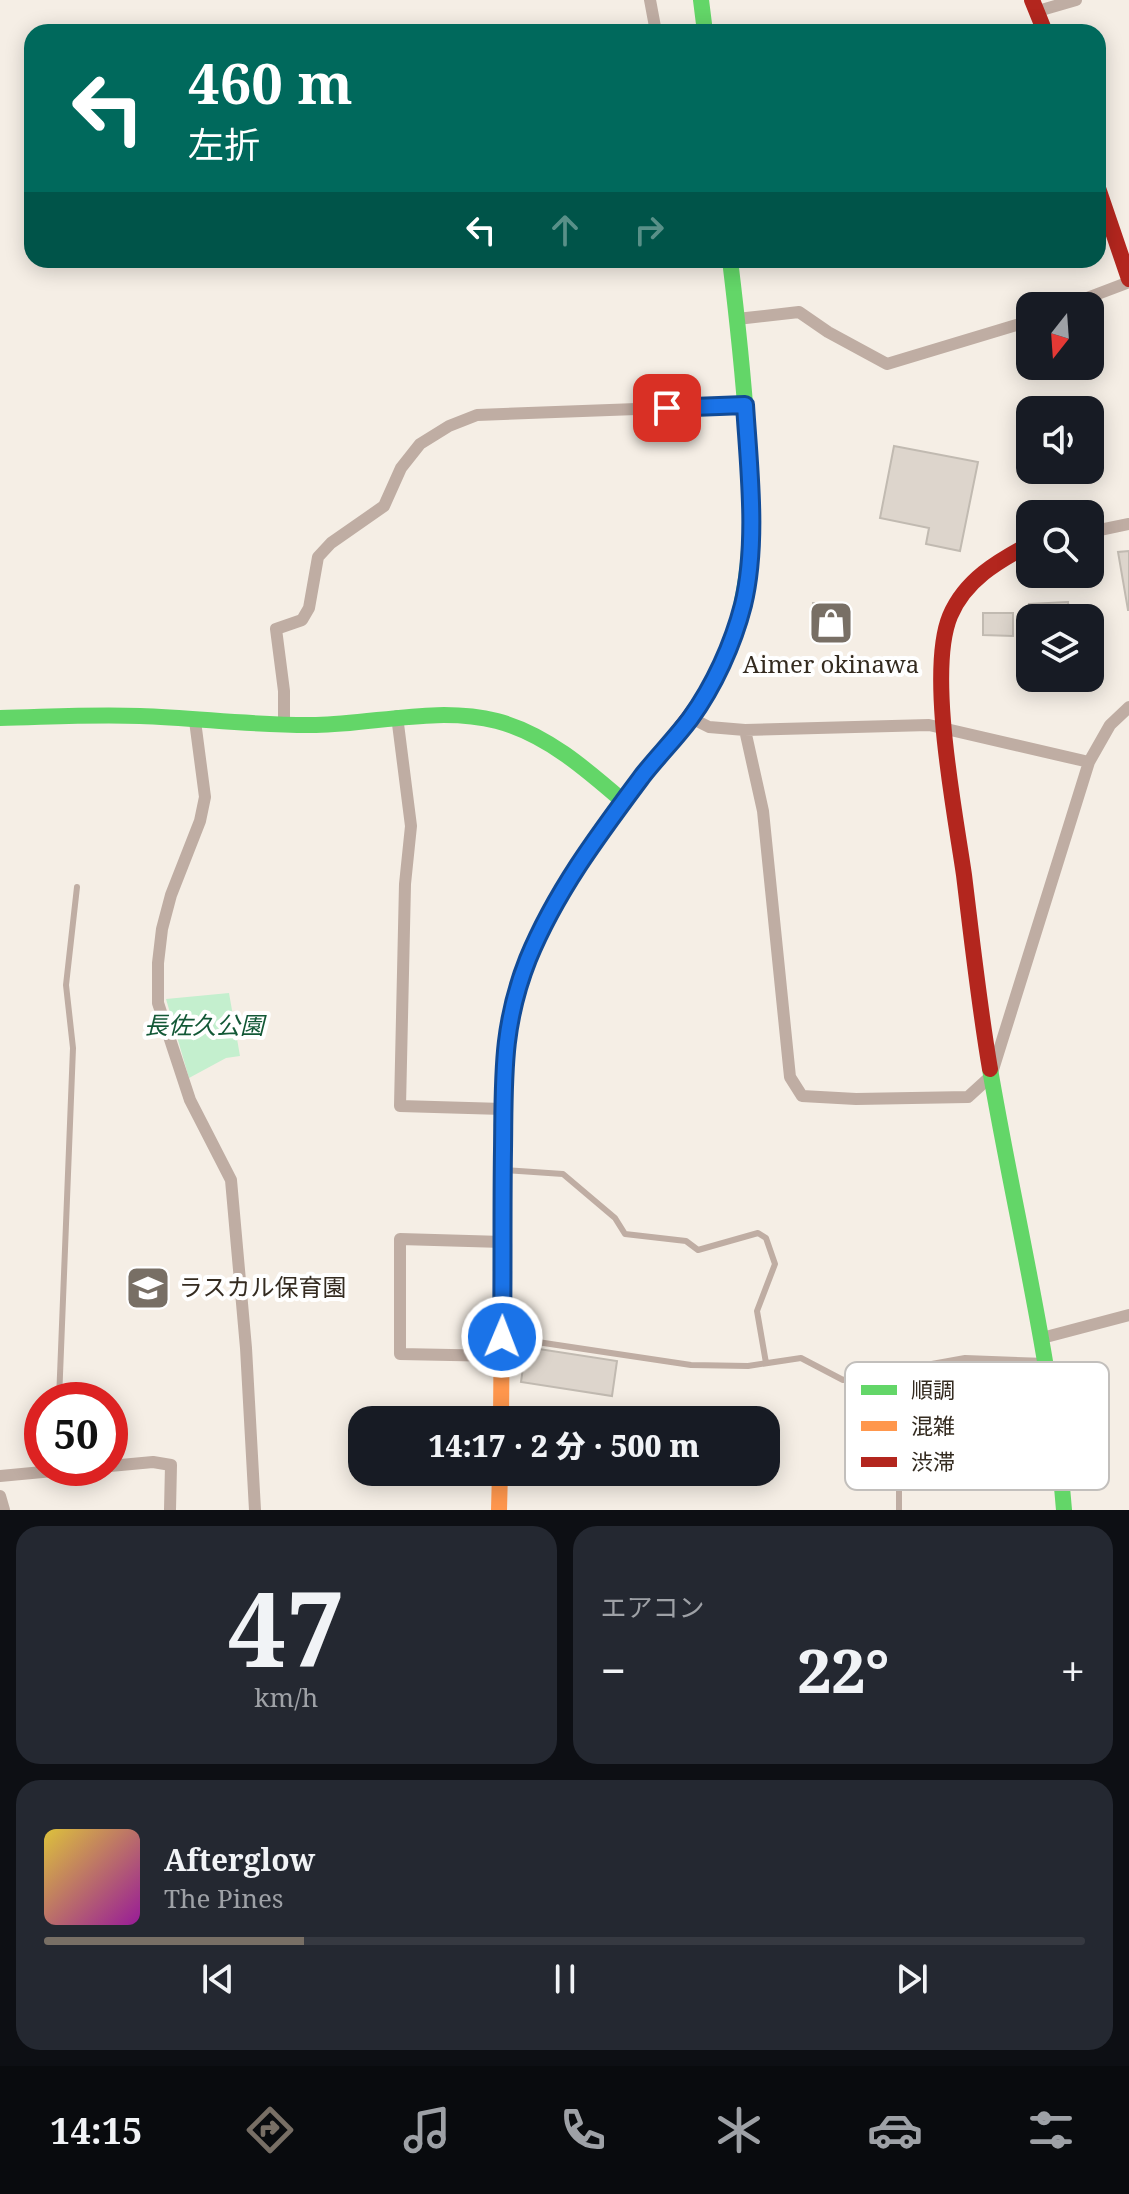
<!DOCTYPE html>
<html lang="ja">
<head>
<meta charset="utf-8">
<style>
  :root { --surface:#171b24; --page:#242831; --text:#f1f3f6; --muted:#9ea1a6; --line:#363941; --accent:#786f65 }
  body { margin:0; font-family:"Noto Serif","Noto Sans JP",serif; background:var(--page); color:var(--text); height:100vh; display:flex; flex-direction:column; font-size:30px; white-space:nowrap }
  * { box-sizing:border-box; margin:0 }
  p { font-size:26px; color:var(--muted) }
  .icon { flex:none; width:44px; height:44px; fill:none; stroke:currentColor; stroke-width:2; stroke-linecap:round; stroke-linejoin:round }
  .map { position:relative; height:1510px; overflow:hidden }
  .drawer { display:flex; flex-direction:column; gap:16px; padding:16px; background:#0d0f14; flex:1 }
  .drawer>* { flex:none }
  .guide { position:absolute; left:24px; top:24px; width:1082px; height:244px; border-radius:24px; box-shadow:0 4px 20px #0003; background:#00695c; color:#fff; overflow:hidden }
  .needle { width:52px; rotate:197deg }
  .buttons { position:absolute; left:1016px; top:292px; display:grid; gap:16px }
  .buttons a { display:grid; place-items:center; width:88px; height:88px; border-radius:16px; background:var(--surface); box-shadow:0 4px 20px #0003; font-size:40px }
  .speed { position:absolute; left:24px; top:1382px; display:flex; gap:16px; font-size:40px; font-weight:700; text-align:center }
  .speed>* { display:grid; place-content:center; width:104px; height:104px; border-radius:50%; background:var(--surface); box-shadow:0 4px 20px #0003; line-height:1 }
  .speed .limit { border:12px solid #d22; background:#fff; color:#111 }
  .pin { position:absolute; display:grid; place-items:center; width:68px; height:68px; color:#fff; margin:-34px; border-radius:16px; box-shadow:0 4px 12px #0006 }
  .me { position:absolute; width:88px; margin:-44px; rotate:1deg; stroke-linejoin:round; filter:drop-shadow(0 0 6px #0008) }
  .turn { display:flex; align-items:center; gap:28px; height:168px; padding:0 32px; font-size:36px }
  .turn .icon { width:104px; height:104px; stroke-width:2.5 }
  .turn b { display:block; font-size:56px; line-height:68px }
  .lanes { display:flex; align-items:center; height:76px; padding:0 32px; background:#0003; justify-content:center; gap:40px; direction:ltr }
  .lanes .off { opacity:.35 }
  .big { font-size:60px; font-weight:800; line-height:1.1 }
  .drawer .card { flex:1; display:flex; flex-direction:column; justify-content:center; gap:12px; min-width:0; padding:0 28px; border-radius:24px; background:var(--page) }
  .drawer .dial { align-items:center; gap:0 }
  .dial b { font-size:104px; line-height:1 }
  .song { display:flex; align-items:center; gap:24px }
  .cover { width:96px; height:96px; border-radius:12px; background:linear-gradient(135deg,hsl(50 70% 55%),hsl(300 70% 35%)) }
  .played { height:8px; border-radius:4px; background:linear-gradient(90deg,var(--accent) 25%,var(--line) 25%) }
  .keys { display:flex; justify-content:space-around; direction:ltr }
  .heat { display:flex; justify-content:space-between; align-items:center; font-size:44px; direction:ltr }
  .drawer .tiles { flex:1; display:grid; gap:16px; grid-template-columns:1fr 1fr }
  .card:last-child { grid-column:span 2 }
  .trip { position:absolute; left:348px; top:1406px; width:432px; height:80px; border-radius:24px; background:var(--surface); box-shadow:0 4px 20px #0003; font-weight:800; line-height:80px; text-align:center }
  .tabs { display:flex; height:128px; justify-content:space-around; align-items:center; background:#090b0e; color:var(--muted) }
  .tabs .icon { width:56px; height:56px }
  .tabs .active { color:var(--accent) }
  .tabs b { font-size:36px; color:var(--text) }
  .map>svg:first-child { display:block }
</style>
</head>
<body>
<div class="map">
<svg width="1129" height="1510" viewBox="0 0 1129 1510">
  <rect width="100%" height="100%" fill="#f5eee5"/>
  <!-- green -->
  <path fill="#c4efce" d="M229 993 240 1056 226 1058 189 1078 166 999Z"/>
  <!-- building -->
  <path fill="#ddd5cc" stroke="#c1bab1" stroke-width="2" d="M894 446 978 462 960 551 926 544 929 528 880 518Z
    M1129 551V610H1128L1118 552Z
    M1068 602 1069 618H1030L1029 604Z
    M813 603 847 605 845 640 812 639Z
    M983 613H1013V636L983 635Z
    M526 1347 617 1361 612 1396 521 1382Z"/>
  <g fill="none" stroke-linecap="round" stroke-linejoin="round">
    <!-- lane -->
    <path stroke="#bfada3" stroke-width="6" d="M506 1170 563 1174 615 1218 625 1234 686 1241 698 1250 758 1233 766 1238 775 1264 757 1311 766 1363
      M504 1337 691 1365 748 1366 801 1358 843 1380 965 1358 1046 1361
      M59 1400 73 1048 66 985 77 887
      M899 1510V1370"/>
    <!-- street -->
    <path stroke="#bfada3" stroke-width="12" d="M650 0 656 32
      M1038 11 1076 0
      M1066 306 1129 282
      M737 319 799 312 828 332 887 364 1030 321
      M1090 532 1129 524
      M397 716 411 826 405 884 400 1106 503 1109
      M691 718 709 727 745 730 929 725 1089 762
      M195 721 205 797 200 821 171 895 162 929 158 963V1003L190 1100 231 1180 246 1348 255 1510
      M284 726V691L276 629 302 620 309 608 318 557 331 543 384 506 401 468 420 444 449 426 477 415 745 405
      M745 730 763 811 790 1077 802 1096 856 1099 968 1097 991 1076 1089 762 1110 725 1129 707
      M1042 1338 1129 1315
      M502 1356 400 1354V1239L503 1242
      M110 1466 153 1462 171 1465 170 1510
      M0 1476 85 1468
      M0 1496 4 1510"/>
    <!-- fast -->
    <path stroke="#63d668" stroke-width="16" d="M701 0 705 32
      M724 659C756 585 752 508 747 430 743 373 737 317 730 260
      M0 718C47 717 93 714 140 716 199 718 257 726 316 725 376 724 437 706 497 721 546 734 586 769 624 802
      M990 1069C1015 1216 1052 1360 1064 1510"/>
    <!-- slow -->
    <path stroke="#ff974d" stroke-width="16" d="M501 1420 504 1059 510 1019 520 982
      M499 1510 500 1472"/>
    <!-- jam -->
    <path stroke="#b3261e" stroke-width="16" d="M1032 0 1045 32
      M1098 188 1129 279
      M520 982C547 906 592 841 641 778 673 736 702 708 724 659
      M990 1069C979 1005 972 940 964 875 955 812 927 672 950 616 965 580 998 561 1030 544"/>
  </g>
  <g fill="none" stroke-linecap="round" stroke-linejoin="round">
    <!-- route casing -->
    <g stroke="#114b97" stroke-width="20">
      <path id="route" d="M502 1337C503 1275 502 1212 503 1150 504 1079 501 1027 528 959 556 891 599 834 643 775 658 756 675 739 690 719 714 686 733 644 743 605 758 543 749 468 745 405L667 408"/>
    </g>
    <!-- route -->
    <use href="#route" stroke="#1a73e8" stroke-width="14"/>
  </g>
  <!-- icons -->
  <defs>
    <g id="shop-square" transform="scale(2.3)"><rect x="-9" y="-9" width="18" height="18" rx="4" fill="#786f65" stroke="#fff"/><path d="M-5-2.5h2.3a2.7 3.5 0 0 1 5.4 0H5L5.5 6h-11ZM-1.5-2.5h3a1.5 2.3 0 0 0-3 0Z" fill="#fff"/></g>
    <g id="school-square" transform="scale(2.3)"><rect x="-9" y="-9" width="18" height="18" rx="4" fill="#786f65" stroke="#fff"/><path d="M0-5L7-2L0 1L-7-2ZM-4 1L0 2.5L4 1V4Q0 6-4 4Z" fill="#fff"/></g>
  </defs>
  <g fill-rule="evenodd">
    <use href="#shop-square" x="831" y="623"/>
    <use href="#school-square" x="148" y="1288"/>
  </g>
  <g text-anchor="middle" stroke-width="8" stroke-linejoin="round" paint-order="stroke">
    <!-- poi labels -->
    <g font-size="24" fill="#342b20" stroke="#fff">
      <text x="831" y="673">Aimer okinawa</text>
      <text x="179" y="1296" text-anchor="start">ラスカル保育園</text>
    </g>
    <!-- park labels -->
    <g font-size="24" font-style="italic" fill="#125836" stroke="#fff">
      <text x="204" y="1034">長佐久公園</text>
    </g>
  </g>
  <!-- legend -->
  <rect x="845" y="1362" width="264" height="128" rx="12" fill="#fff" stroke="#c2bfbc" stroke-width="2"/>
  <rect x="861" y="1385" width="36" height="10" fill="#63d668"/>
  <rect x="861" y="1421" width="36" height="10" fill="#ff974d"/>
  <rect x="861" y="1457" width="36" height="10" fill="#b3261e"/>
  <g font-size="22" fill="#342b20">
    <text x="911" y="1398">順調</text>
    <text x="911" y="1434">混雑</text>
    <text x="911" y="1470">渋滞</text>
  </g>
</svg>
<div class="buttons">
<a><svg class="needle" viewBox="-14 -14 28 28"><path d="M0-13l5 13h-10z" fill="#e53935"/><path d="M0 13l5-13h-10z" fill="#9ea1a6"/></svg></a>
<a><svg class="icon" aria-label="sound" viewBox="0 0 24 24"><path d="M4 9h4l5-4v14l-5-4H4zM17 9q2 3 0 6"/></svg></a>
<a><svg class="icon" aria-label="search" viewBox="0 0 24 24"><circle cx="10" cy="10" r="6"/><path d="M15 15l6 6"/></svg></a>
<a><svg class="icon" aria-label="layers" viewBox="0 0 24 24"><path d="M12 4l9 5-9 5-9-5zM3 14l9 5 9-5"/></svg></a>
</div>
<div class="speed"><div class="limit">50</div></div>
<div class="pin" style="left:667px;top:408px;background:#d93025"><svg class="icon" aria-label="arrive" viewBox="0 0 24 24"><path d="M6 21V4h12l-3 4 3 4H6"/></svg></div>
<svg class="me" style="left:502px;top:1337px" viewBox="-20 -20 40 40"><circle r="17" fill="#1a73e8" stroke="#fff" stroke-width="3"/><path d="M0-11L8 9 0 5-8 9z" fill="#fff"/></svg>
<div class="trip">14:17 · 2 分 · 500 m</div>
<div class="guide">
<div class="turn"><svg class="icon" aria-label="left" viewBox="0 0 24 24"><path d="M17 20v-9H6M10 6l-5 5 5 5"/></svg><div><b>460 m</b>左折</div></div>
<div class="lanes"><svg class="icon" aria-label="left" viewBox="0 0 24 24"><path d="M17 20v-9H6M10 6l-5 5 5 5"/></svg><svg class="icon off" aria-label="ahead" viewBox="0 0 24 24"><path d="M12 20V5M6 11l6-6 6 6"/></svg><svg class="icon off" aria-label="right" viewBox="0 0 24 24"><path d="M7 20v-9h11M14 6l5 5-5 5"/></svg></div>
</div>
</div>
<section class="drawer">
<div class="tiles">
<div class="card dial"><b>47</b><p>km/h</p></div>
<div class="card"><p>エアコン</p>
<div class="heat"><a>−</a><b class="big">22°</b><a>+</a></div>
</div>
<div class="card">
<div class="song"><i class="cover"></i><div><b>Afterglow</b><p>The Pines</p></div></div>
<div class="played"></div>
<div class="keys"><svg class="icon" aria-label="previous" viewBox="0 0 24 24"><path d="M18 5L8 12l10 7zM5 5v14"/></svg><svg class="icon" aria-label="pause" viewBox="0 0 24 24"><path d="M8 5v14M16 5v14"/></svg><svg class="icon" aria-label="next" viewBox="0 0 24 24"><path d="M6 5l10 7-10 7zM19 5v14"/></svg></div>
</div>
</div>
</section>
<nav class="tabs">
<b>14:15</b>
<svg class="icon active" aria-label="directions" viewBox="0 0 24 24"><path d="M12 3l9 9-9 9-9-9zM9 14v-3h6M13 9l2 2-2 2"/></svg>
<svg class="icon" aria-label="music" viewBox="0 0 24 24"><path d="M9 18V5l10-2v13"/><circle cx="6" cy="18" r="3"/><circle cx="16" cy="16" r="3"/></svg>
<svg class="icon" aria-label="phone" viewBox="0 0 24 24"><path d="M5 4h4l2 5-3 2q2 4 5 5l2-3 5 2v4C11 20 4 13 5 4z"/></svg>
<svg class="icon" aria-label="climate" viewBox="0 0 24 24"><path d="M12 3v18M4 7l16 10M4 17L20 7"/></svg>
<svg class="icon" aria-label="car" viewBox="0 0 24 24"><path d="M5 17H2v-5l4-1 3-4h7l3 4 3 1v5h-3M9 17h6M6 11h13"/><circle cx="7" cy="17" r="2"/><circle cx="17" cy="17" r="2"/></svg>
<svg class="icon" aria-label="filters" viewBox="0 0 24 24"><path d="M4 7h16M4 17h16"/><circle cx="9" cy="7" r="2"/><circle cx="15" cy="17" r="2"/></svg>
</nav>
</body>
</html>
